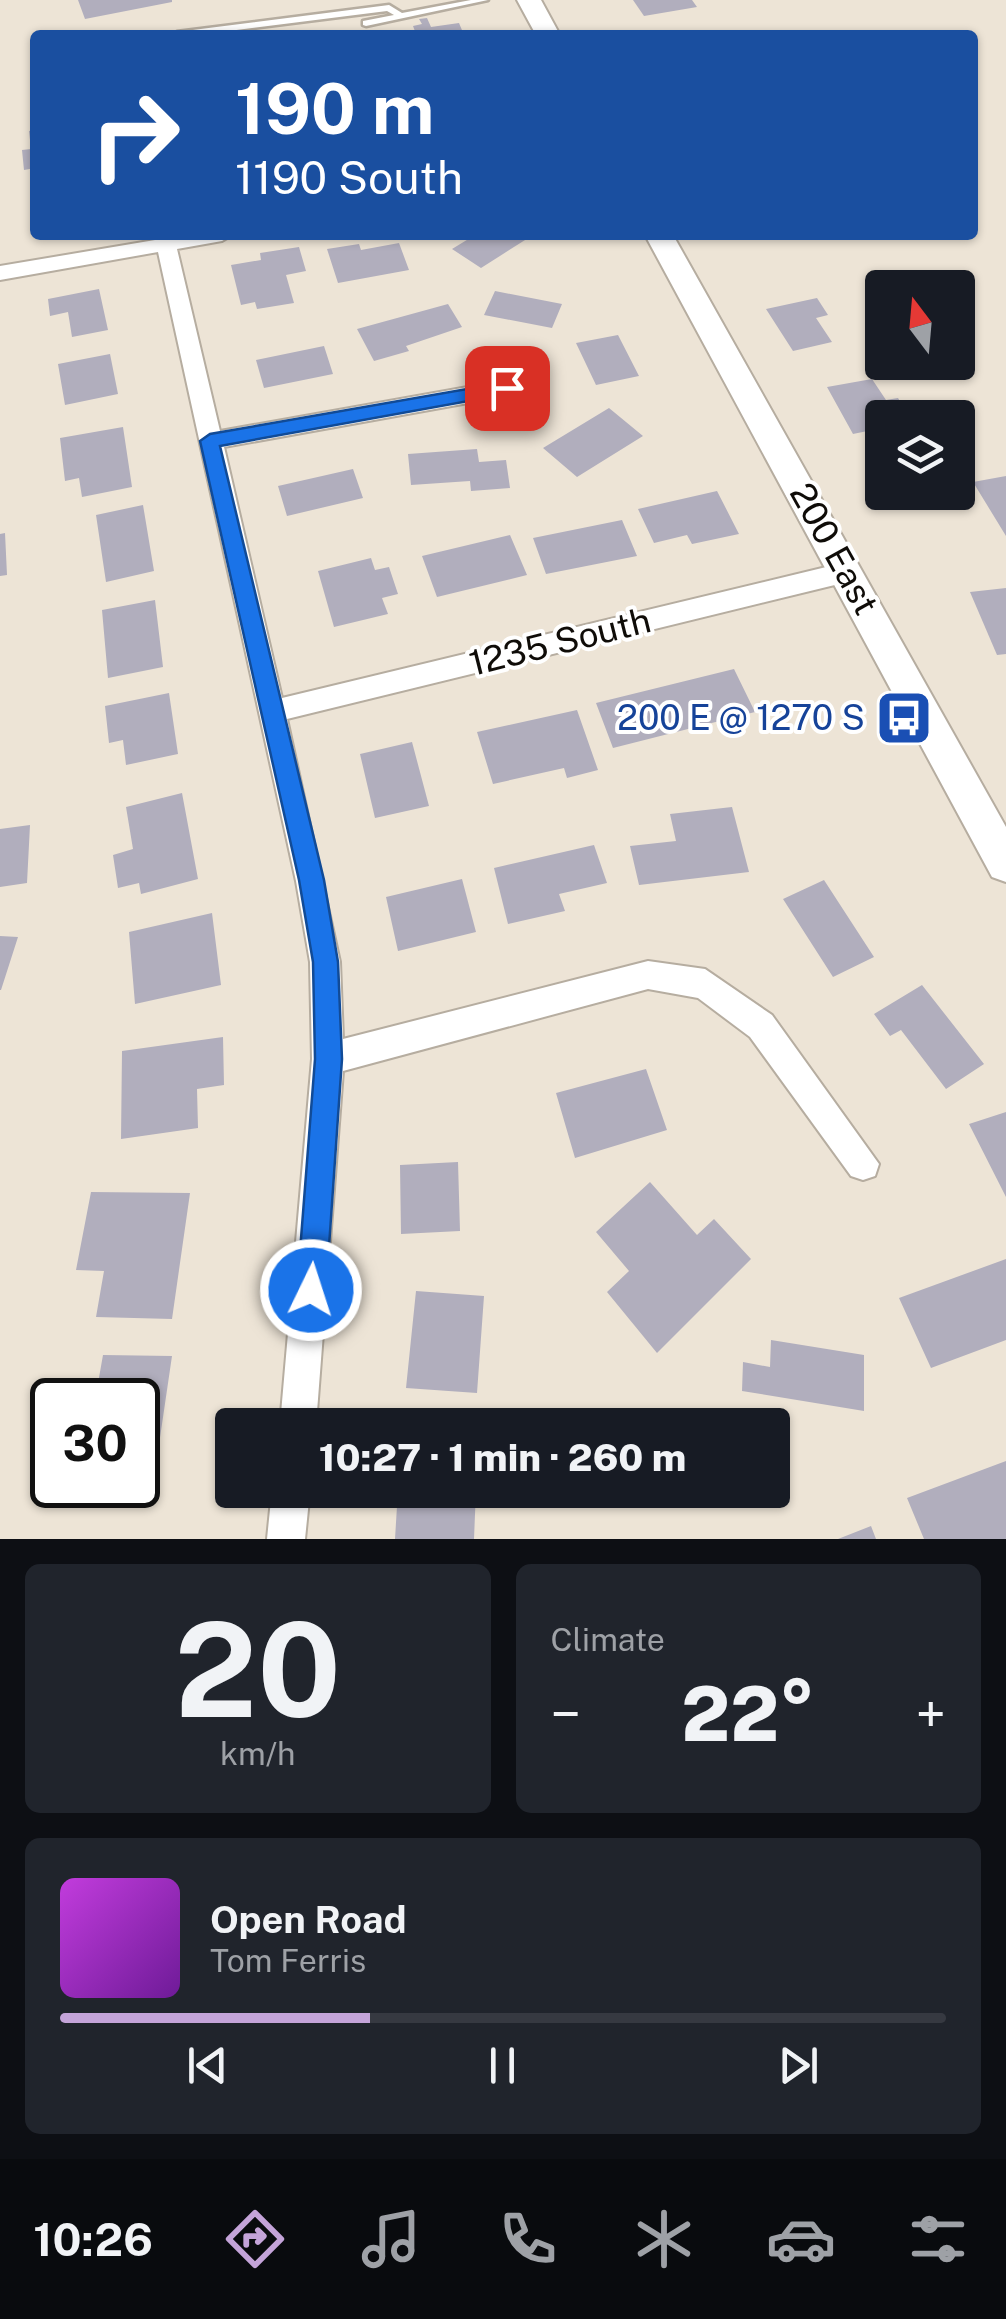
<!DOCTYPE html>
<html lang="en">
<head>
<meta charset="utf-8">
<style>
  :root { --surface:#171b24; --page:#20242c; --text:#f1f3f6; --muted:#9ea1a6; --line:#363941; --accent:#c4a4d9 }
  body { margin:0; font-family:"Public Sans",sans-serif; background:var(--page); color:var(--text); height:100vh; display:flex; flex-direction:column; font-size:38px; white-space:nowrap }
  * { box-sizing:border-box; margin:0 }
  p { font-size:32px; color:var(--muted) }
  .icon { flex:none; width:55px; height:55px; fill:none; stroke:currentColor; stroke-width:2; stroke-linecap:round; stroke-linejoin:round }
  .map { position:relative; height:1539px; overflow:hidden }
  .panel { display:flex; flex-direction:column; gap:25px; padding:25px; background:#0d0f14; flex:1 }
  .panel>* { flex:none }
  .guide { position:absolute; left:30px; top:30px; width:948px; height:210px; border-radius:10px; box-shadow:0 2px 8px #0004; background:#1a4fa0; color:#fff; overflow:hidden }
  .needle { width:65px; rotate:344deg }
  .controls { position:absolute; left:865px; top:270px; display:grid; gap:20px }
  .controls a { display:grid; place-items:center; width:110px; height:110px; border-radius:10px; background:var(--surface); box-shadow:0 2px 8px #0004; font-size:50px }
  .speed { position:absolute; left:30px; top:1378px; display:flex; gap:20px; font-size:50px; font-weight:700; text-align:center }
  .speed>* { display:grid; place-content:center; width:130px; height:130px; border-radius:50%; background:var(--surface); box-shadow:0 2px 8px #0004; line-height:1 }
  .speed .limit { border:5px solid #111; border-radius:15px; background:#fff; color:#111 }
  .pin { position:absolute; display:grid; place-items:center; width:85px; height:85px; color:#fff; margin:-42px; border-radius:20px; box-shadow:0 5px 15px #0006 }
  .me { position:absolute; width:110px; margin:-55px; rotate:4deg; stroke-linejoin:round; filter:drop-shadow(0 0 8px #0008) }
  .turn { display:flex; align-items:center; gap:35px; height:210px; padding:0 40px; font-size:45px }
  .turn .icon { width:130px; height:130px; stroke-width:2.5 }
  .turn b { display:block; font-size:70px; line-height:85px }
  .big { font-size:75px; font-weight:800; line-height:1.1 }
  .panel .card { flex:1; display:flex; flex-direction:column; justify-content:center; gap:15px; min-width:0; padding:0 35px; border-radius:15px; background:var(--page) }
  .panel .dial { align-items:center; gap:0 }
  .dial b { font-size:130px; line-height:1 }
  .song { display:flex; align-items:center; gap:30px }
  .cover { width:120px; height:120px; border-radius:15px; background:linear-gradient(135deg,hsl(290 70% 55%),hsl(280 70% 35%)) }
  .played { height:10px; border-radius:5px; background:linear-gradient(90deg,var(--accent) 35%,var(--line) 35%) }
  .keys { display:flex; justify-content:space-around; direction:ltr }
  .heat { display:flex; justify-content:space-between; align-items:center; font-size:55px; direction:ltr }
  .panel .tiles { flex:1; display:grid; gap:25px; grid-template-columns:1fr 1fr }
  .card:last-child { grid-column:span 2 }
  .trip { position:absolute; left:215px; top:1408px; width:575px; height:100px; border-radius:10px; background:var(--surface); box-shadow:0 2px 8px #0004; font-weight:800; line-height:100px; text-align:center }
  .dock { display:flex; height:160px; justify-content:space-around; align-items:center; background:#090b0e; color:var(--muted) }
  .dock .icon { width:70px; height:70px }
  .dock .current { color:var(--accent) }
  .dock b { font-size:45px; color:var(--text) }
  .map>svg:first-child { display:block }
</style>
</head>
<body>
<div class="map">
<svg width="1006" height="1539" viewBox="0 0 1006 1539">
  <rect width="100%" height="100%" fill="#ede4d6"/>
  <!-- building -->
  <path fill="#b1aebd" d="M78 0H172V2L85 19Z
    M633 0H692L697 7 644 16Z
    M427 18 431 27 459 23 464 35 416 34 413 26 422 24 419 19Z
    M35 130V168L24 170 22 150 31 149 29 131Z
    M475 235H533L481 268 452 249Z
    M399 243 409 270 338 283 327 249 359 244 361 250Z
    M299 247 306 271 286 275 294 303 257 309 255 302 241 305 231 265 261 260 260 253Z
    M99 289 108 330 72 337 68 312 50 316 48 299Z
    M495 291 562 304 552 328 484 315Z
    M817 298 828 315 816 318 832 342 793 351 766 309Z
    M448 304 462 327 406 346 409 351 374 361 357 329Z
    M618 335 639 376 596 385 576 343Z
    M324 346 333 374 264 388 256 360Z
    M110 354 118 394 65 405 58 364Z
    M872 379 886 400 898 398 910 418H882V428L853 434 827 387Z
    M609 408 643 436 577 477 543 448Z
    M123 427 132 487 82 497 79 478 65 481 60 438Z
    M477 449 479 462 506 460 510 488 471 491 470 481 411 485 408 454Z
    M353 469 363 498 287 516 278 486Z
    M1006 476V536L973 482Z
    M717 491 739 534 692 544 687 535 654 543 638 509Z
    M143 505 154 571 106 582 96 515Z
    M622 520 637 556 546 574 533 538Z
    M5 533 7 575 0 576V534Z
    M510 535 527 575 437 597 422 556Z
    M371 558 375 570 389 567 398 594 382 598 388 614 334 627 318 571Z
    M1006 588V654L997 655 970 592Z
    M155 600 163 667 108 678 102 610Z
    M734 669 755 712 613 748 596 703Z
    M169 693 178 754 126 765 123 740 109 743 105 706Z
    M577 710 598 770 567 778 564 768 493 784 477 732Z
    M412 742 429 806 375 818 360 754Z
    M182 793 198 879 141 894 139 883 118 888 113 855 133 849 126 807Z
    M732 807 749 872 639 885 630 846 676 841 670 814Z
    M30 825 27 883 0 887V829Z
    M594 845 607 883 559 894 565 911 508 924 494 868Z
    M462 879 476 932 398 951 386 897Z
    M824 880 874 957 833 977 783 899Z
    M212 913 221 985 135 1004 129 932Z
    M0 936 18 937 1 990H0Z
    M922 985 984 1064 946 1089 901 1030 890 1036 874 1014Z
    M223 1037 224 1085 197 1089 198 1128 121 1139 122 1051Z
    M646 1069 667 1130 575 1158 556 1093Z
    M1006 1112V1197L969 1124Z
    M458 1162 460 1231 401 1234 400 1165Z
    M650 1182 697 1235 714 1219 751 1259 657 1353 607 1292 629 1271 596 1232Z
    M91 1192 190 1193 172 1319 96 1317 104 1271 76 1270Z
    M1006 1259V1340L931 1368 899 1298Z
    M416 1291 484 1296 477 1393 406 1388Z
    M771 1340 864 1355V1411L742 1391 743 1362 770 1367Z
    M103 1355 172 1356 157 1458H138V1400H95Z
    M1006 1461V1539H924L907 1498Z
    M80 1485H132L130 1501 78 1500Z
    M398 1490H476L474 1539H395Z
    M871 1526 876 1539H838Z"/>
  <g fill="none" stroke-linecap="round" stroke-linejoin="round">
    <!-- lane casing -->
    <g stroke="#b6ada0" stroke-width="5">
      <path id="lane" d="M471 0H488L366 26 363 25V21L394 15 387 11 197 35H173L177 32 389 5 402 13Z"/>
    </g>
    <!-- street casing -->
    <g stroke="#b6ada0" stroke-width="4">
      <path id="street" d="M154 235H232L222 241 177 249 220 431 507 380 518 388 507 396 224 447 282 698 847 562 856 565 859 572 856 579 847 582 287 719 340 962 343 1039 648 961 705 969 772 1015 879 1164 875 1176 863 1180 851 1176 750 1037 698 998 648 989 343 1071 316 1425H280L312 1059 310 962 296 881 158 252 0 280V266L155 240Z
        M272 1490H310L305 1539H267Z"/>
    </g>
    <!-- secondary casing -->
    <g stroke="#b6ada0" stroke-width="4">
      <path id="secondary" d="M517 0H541L560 35H536Z
        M645 235H673L1006 827V882L992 877Z"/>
    </g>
    <!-- lane -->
    <use href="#lane" fill="#fff" fill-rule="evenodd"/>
    <!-- street -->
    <use href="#street" fill="#fff" fill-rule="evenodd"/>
    <!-- secondary -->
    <use href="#secondary" fill="#fff" fill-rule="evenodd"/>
  </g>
  <!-- route -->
  <path fill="#1a73e8" stroke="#114b97" stroke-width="2.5" d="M507 382 513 384V393L220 446 324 880 338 962 342 1059 326 1290 321 1301 311 1305 301 1301 297 1290 315 1059 313 962 299 880 200 441 210 434Z"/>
  <!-- icons -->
  <defs>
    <g id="bus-square" transform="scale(2.875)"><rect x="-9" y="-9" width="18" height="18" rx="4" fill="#1a4fb4" stroke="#fff"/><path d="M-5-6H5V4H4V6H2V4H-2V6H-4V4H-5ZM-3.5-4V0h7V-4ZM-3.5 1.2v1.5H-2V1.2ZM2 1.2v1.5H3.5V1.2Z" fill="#fff"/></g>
  </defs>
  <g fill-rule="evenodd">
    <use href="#bus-square" x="904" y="718"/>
  </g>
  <g text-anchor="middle" stroke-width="8" stroke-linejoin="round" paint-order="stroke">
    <!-- street labels -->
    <g font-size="35" fill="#0f0c08" stroke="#fff">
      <text transform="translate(834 549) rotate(61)" y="12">200 East</text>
      <text transform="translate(560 642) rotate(-14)" y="12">1235 South</text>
    </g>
    <!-- transit labels -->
    <g font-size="35" fill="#164399" stroke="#fff" text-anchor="end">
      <text x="865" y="730">200 E @ 1270 S</text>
    </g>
  </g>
</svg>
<div class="controls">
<a><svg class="needle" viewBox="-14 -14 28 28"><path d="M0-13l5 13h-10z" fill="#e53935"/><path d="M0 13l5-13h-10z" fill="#9ea1a6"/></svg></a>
<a><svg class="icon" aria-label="layers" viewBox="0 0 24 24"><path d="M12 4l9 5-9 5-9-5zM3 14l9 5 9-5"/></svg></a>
</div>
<div class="speed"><div class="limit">30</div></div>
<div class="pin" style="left:507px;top:388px;background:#d93025"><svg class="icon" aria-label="arrive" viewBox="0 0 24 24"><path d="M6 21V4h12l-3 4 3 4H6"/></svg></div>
<svg class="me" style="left:311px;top:1290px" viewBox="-20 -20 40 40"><circle r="17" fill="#1a73e8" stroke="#fff" stroke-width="3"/><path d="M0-11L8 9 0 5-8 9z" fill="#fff"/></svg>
<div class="trip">10:27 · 1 min · 260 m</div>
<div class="guide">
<div class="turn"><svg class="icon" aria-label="right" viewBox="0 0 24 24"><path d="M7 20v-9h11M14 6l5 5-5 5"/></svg><div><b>190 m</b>1190 South</div></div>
</div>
</div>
<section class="panel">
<div class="tiles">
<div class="card dial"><b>20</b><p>km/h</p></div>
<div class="card"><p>Climate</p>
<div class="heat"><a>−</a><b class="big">22°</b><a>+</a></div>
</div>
<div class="card">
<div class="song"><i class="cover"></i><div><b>Open Road</b><p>Tom Ferris</p></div></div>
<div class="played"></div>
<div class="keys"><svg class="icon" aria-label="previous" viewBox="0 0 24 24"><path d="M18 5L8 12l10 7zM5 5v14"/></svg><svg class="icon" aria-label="pause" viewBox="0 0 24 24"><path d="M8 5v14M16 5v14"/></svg><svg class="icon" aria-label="next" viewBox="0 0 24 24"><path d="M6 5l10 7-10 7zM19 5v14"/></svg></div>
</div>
</div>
</section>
<nav class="dock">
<b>10:26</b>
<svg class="icon current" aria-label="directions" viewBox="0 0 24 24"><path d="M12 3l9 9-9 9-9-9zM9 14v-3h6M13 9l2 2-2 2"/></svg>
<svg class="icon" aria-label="music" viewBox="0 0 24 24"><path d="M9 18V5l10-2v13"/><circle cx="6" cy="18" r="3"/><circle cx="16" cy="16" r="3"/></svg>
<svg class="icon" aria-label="phone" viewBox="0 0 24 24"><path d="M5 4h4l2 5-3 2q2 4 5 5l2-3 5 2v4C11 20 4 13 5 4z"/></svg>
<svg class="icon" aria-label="climate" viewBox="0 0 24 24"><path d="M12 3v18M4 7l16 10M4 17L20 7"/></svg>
<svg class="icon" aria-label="car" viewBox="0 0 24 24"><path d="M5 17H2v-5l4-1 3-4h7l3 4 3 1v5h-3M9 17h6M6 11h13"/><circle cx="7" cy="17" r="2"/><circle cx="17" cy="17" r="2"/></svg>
<svg class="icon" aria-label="filters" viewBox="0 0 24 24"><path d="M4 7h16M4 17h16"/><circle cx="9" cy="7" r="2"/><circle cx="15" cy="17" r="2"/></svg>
</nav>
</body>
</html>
